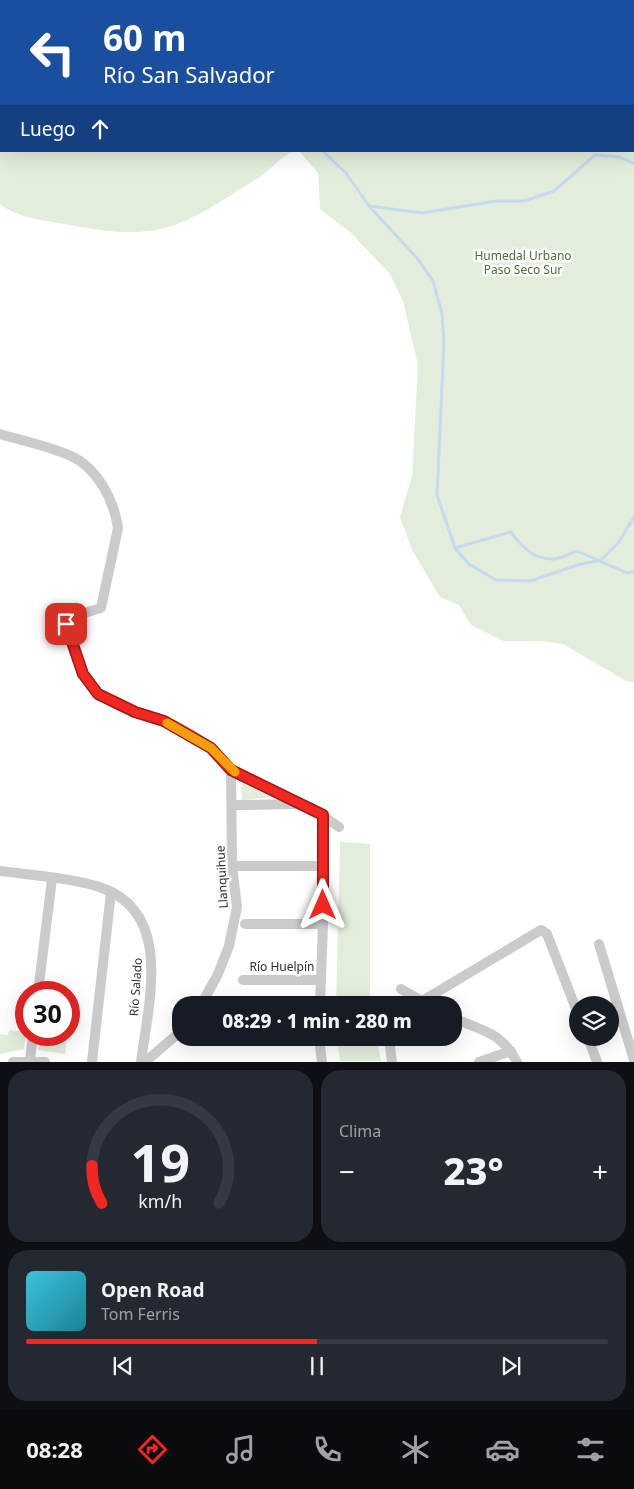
<!DOCTYPE html>
<html lang="es">
<head>
<meta charset="utf-8">
<style>
  :root { --surface:#171b24; --page:#242831; --text:#f1f3f6; --muted:#9ea1a6; --line:#363941; --accent:#f32722 }
  body { margin:0; font-family:"Noto Sans",sans-serif; background:var(--page); color:var(--text); height:100vh; display:flex; flex-direction:column; font-size:19px; white-space:nowrap }
  * { box-sizing:border-box; margin:0 }
  p { font-size:16px; color:var(--muted) }
  .icon { flex:none; width:28px; height:28px; fill:none; stroke:currentColor; stroke-width:2; stroke-linecap:round; stroke-linejoin:round }
  .map { position:relative; height:1062px; overflow:hidden }
  .drawer { display:flex; flex-direction:column; gap:8px; padding:8px; background:#0d0f14; flex:1 }
  .drawer>* { flex:none }
  .hud { position:absolute; left:0px; top:0px; width:635px; height:152px; box-shadow:0 5px 20px #0002; background:#1a4fa0; color:#fff; overflow:hidden }
  .controls { position:absolute; left:569px; top:996px; display:grid; gap:10px }
  .controls a { display:grid; place-items:center; width:50px; height:50px; border-radius:50%; background:var(--surface); box-shadow:0 5px 20px #0002; font-size:25px }
  .speed { position:absolute; left:15px; top:981px; display:flex; gap:10px; font-size:25px; font-weight:700; text-align:center }
  .speed>* { display:grid; place-content:center; width:65px; height:65px; border-radius:50%; background:var(--surface); box-shadow:0 5px 20px #0002; line-height:1 }
  .speed .limit { border:8px solid #d22; background:#fff; color:#111 }
  .pin { position:absolute; display:grid; place-items:center; width:42px; height:42px; color:#fff; margin:-21px; border-radius:10px; box-shadow:0 2px 8px #0006 }
  .me { position:absolute; width:55px; margin:-28px; rotate:0deg; stroke-linejoin:round; filter:drop-shadow(0 0 4px #0008) }
  .turn { display:flex; align-items:center; gap:18px; height:105px; padding:0 20px; font-size:22px }
  .turn .icon { width:65px; height:65px; stroke-width:2.5 }
  .turn b { display:block; font-size:35px; line-height:42px }
  .then { display:flex; align-items:center; height:48px; padding:0 20px; background:#0003; gap:10px; font-size:19px }
  .big { font-size:38px; font-weight:800; line-height:1.1 }
  .drawer .widget { flex:1; display:flex; flex-direction:column; justify-content:center; gap:8px; min-width:0; padding:0 18px; border-radius:20px; background:var(--page) }
  .drawer .dial { align-items:center; gap:0 }
  .dial svg { height:130px; overflow:visible; fill:none; stroke:var(--line); stroke-width:7; stroke-linecap:round; text-anchor:middle }
  .dial text { fill:var(--text); stroke:none }
  .song { display:flex; align-items:center; gap:15px }
  .cover { width:60px; height:60px; border-radius:8px; background:linear-gradient(135deg,hsl(190 70% 55%),hsl(190 70% 35%)) }
  .played { height:5px; border-radius:2px; background:linear-gradient(90deg,var(--accent) 50%,var(--line) 50%) }
  .keys { display:flex; justify-content:space-around; direction:ltr }
  .heat { display:flex; justify-content:space-between; align-items:center; font-size:28px; direction:ltr }
  .drawer .tiles { flex:1; display:grid; gap:8px; grid-template-columns:1fr 1fr }
  .widget:last-child { grid-column:span 2 }
  .trip { position:absolute; left:172px; top:996px; width:290px; height:50px; border-radius:20px; background:var(--surface); box-shadow:0 5px 20px #0002; font-weight:800; line-height:50px; text-align:center }
  .menu { display:flex; height:80px; justify-content:space-around; align-items:center; background:#090b0e; color:var(--muted) }
  .menu .icon { width:35px; height:35px }
  .menu .on { color:var(--accent) }
  .menu b { font-size:22px; color:var(--text) }
  .map>svg:first-child { display:block }
</style>
</head>
<body>
<div class="map">
<svg width="634" height="1062" viewBox="0 0 634 1062">
  <rect width="100%" height="100%" fill="#fff"/>
  <!-- green -->
  <path fill="#e3eddb" d="M22 0H634V682L626 681 563 644 542 641H503L471 625 459 605 440 597 412 550 400 517 412 476 418 365 403 301 390 274 350 232 320 209 318 173 299 151H634V1Z
    M0 12 1 151H295C280 156 271 170 258 178 227 197 193 223 156 230 127 235 97 230 69 225 46 220 19 219 0 204Z
    M241 782 271 797 242 800Z
    M340 842 370 844V1005H336Z
    M9 1030 26 1032 24 1049 0 1054V1034L8 1035Z
    M39 1035H67L65 1054 38 1050Z
    M337 1038H377L381 1061H340Z"/>
  <g fill="none" stroke-linecap="round" stroke-linejoin="round">
    <!-- stream -->
    <path stroke="#c5daee" stroke-width="3" d="M0 84 1 85
      M323 151 346 173 369 206 417 258 433 281 442 314 444 342 437 495 455 548 469 564 496 580 530 581 581 564 601 560 619 542 634 517
      M370 206 422 213 496 201H524L554 191 595 155 619 157 634 163
      M455 548 511 532C521 547 534 560 554 559 561 559 570 553 577 551L627 573 634 572"/>
    <!-- minor -->
    <path stroke="#cbcbcb" stroke-width="10" d="M0 434C23 441 49 446 71 456 98 468 114 501 118 528L101 608 74 616 66 624C73 644 77 671 92 687 108 706 142 713 164 721 188 730 217 749 231 770
      M231 770 313 809 339 827
      M232 805 301 804
      M232 866H323
      M0 871C30 875 75 878 102 888 174 913 148 1005 141 1062
      M245 924H323
      M599 944 634 1060
      M243 980H321
      M401 989 429 1005
      M38 992 52 879
      M422 1001 541 930 547 934 578 1014
      M201 1005 218 974 229 946 237 907 232 866 231 770
      M320 1005 323 924V815
      M454 1018C484 1032 500 1031 517 1062
      M319 1038 322 1062
      M389 1038 392 1062
      M588 1038 597 1062
      M30 1060 33 1035
      M13 1062H45
      M92 1062 111 892
      M145 1062 181 1031
      M479 1062 511 1051"/>
    <!-- secondary -->
    <path stroke="#b8b8b8" stroke-width="14" d="M2 1 4 0"/>
  </g>
  <g fill="none" stroke-linecap="round" stroke-linejoin="round">
    <!-- route casing -->
    <g stroke="#9e1916" stroke-width="12">
      <path id="route" d="M66 624 83 674 98 694 135 712 164 721 211 748 231 770 323 815V905"/>
    </g>
    <!-- route -->
    <use href="#route" stroke="#f32722" stroke-width="9"/>
    <!-- slow -->
    <path stroke="#f59e0b" stroke-width="9" d="M167 723 211 748 235 772"/>
  </g>
  <g text-anchor="middle" stroke-width="5" stroke-linejoin="round" paint-order="stroke">
    <!-- park labels -->
    <g font-size="12" fill="#4c6e38" stroke="#fff">
      <text x="523" y="260">Humedal Urbano<tspan x="523" dy="14">Paso Seco Sur</tspan></text>
    </g>
    <!-- street labels -->
    <g font-size="12" fill="#2e2e2e" stroke="#fff">
      <text transform="translate(222 877) rotate(-93)" y="4">Llanquihue</text>
      <text x="282" y="971">Río Huelpín</text>
      <text transform="translate(136 987) rotate(-86)" y="4">Río Salado</text>
    </g>
  </g>
</svg>
<div class="controls">
<a><svg class="icon" aria-label="layers" viewBox="0 0 24 24"><path d="M12 4l9 5-9 5-9-5zM3 14l9 5 9-5"/></svg></a>
</div>
<div class="speed"><div class="limit">30</div></div>
<div class="pin" style="left:66px;top:624px;background:#d93025"><svg class="icon" aria-label="arrive" viewBox="0 0 24 24"><path d="M6 21V4h12l-3 4 3 4H6"/></svg></div>
<svg class="me" style="left:323px;top:905px" viewBox="-20 -20 40 40"><path d="M0-17L14 15 0 8-14 15z" fill="#f32722" stroke="#fff" stroke-width="4"/></svg>
<div class="trip">08:29 · 1 min · 280 m</div>
<div class="hud">
<div class="turn"><svg class="icon" aria-label="left" viewBox="0 0 24 24"><path d="M17 20v-9H6M10 6l-5 5 5 5"/></svg><div><b>60 m</b>Río San Salvador</div></div>
<div class="then">Luego<svg class="icon" aria-label="ahead" viewBox="0 0 24 24"><path d="M12 20V5M6 11l6-6 6 6"/></svg></div>
</div>
</div>
<section class="drawer">
<div class="tiles">
<div class="widget dial"><svg viewBox="0 0 100 80">
<path d="M14 69A42 42 0 1 1 86 69"/>
<path d="M14 69A42 42 0 0 1 8 46" stroke="#f32722"/>
<text x="50" y="56" font-size="32" font-weight="700">19</text>
<text x="50" y="72" font-size="11">km/h</text>
</svg></div>
<div class="widget"><p>Clima</p>
<div class="heat"><a>−</a><b class="big">23°</b><a>+</a></div>
</div>
<div class="widget">
<div class="song"><i class="cover"></i><div><b>Open Road</b><p>Tom Ferris</p></div></div>
<div class="played"></div>
<div class="keys"><svg class="icon" aria-label="previous" viewBox="0 0 24 24"><path d="M18 5L8 12l10 7zM5 5v14"/></svg><svg class="icon" aria-label="pause" viewBox="0 0 24 24"><path d="M8 5v14M16 5v14"/></svg><svg class="icon" aria-label="next" viewBox="0 0 24 24"><path d="M6 5l10 7-10 7zM19 5v14"/></svg></div>
</div>
</div>
</section>
<nav class="menu">
<b>08:28</b>
<svg class="icon on" aria-label="directions" viewBox="0 0 24 24"><path d="M12 3l9 9-9 9-9-9zM9 14v-3h6M13 9l2 2-2 2"/></svg>
<svg class="icon" aria-label="music" viewBox="0 0 24 24"><path d="M9 18V5l10-2v13"/><circle cx="6" cy="18" r="3"/><circle cx="16" cy="16" r="3"/></svg>
<svg class="icon" aria-label="phone" viewBox="0 0 24 24"><path d="M5 4h4l2 5-3 2q2 4 5 5l2-3 5 2v4C11 20 4 13 5 4z"/></svg>
<svg class="icon" aria-label="climate" viewBox="0 0 24 24"><path d="M12 3v18M4 7l16 10M4 17L20 7"/></svg>
<svg class="icon" aria-label="car" viewBox="0 0 24 24"><path d="M5 17H2v-5l4-1 3-4h7l3 4 3 1v5h-3M9 17h6M6 11h13"/><circle cx="7" cy="17" r="2"/><circle cx="17" cy="17" r="2"/></svg>
<svg class="icon" aria-label="filters" viewBox="0 0 24 24"><path d="M4 7h16M4 17h16"/><circle cx="9" cy="7" r="2"/><circle cx="15" cy="17" r="2"/></svg>
</nav>
</body>
</html>
